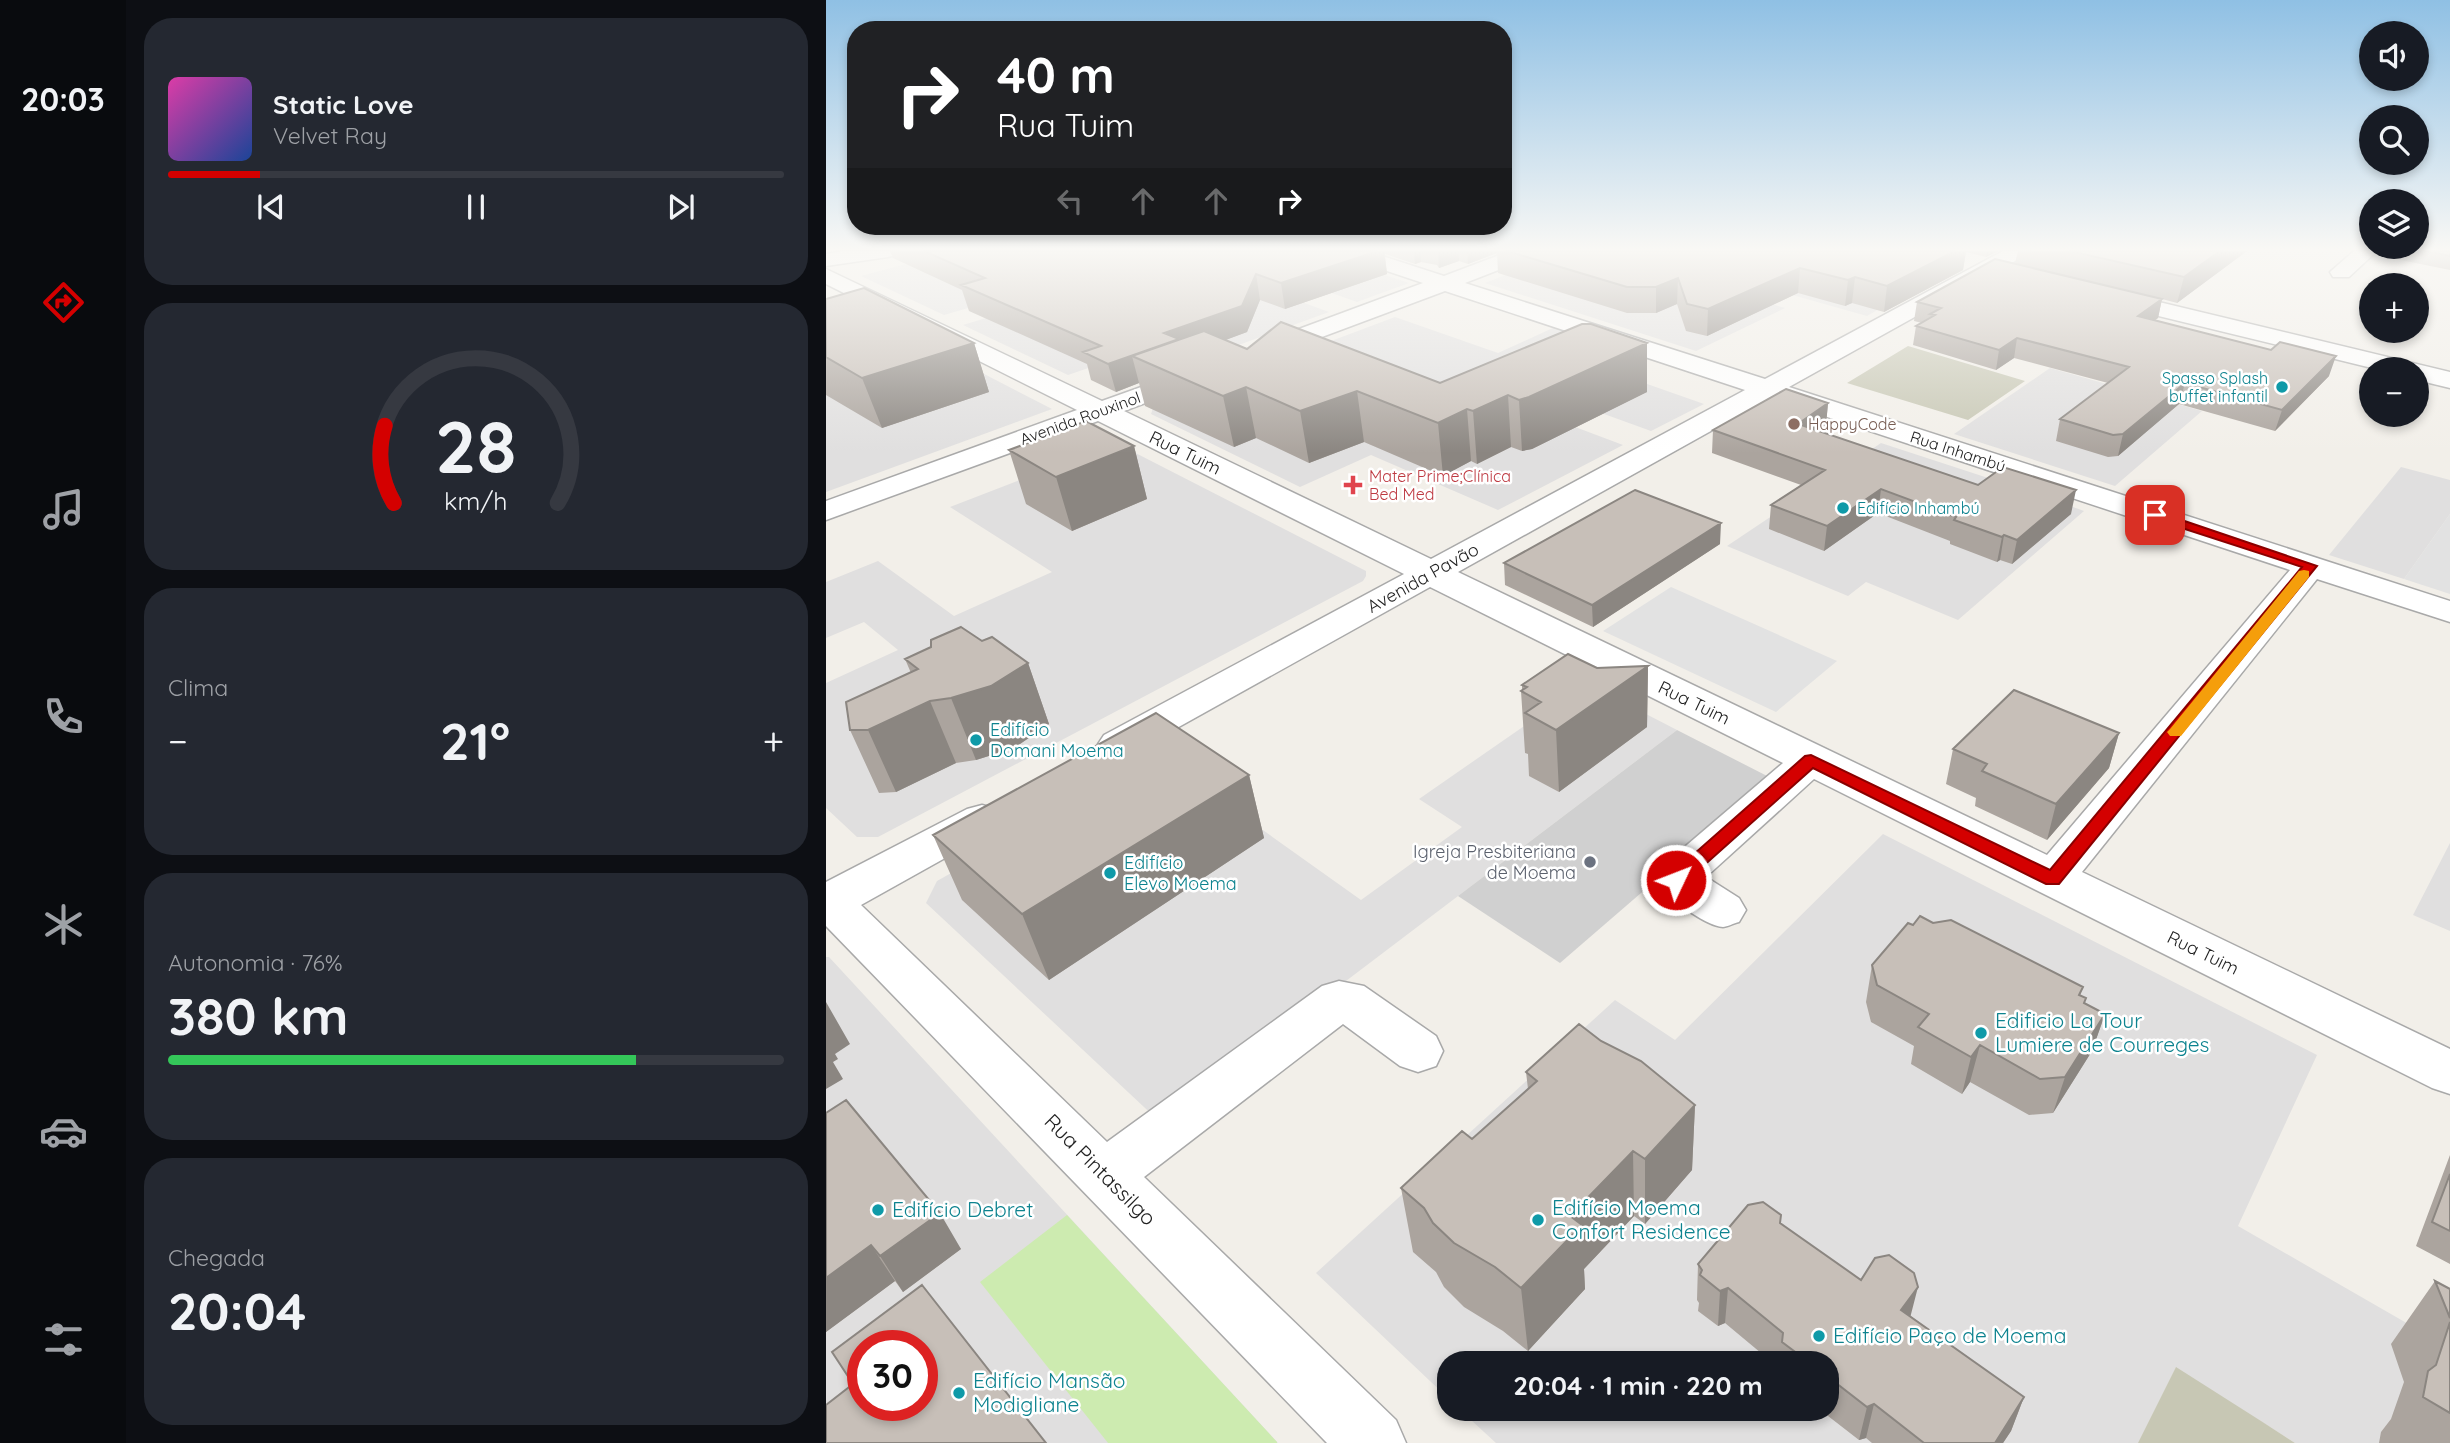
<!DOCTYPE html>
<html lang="pt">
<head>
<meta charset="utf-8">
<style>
  :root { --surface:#171b24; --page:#242831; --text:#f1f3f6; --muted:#9ea1a6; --line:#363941; --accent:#d40000 }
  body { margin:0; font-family:Quicksand,sans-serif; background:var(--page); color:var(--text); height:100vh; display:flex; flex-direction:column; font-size:26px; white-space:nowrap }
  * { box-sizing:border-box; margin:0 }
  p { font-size:23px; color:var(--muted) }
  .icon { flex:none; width:38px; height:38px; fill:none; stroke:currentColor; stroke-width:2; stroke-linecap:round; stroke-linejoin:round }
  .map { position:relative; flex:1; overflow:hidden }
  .drawer { display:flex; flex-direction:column; gap:18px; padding:18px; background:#0d0f14; width:700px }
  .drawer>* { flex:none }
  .guide { position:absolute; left:21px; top:21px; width:665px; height:214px; border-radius:28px; box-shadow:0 4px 10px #0003; background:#202124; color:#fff; overflow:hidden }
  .fabs { position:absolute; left:1533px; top:21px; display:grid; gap:14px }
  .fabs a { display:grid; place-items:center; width:70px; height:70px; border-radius:50%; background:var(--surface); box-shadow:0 4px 10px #0003; font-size:35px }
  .speed { position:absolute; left:21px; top:1330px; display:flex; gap:14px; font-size:35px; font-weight:700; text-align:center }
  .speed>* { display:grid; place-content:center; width:91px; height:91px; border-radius:50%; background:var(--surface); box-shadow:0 4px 10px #0003; line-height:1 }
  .speed .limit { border:10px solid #d22; background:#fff; color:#111 }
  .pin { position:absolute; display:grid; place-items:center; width:60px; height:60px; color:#fff; margin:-30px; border-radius:14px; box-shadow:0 4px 10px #0006 }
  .me { position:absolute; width:77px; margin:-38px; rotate:47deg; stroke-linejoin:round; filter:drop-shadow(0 0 5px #0008) }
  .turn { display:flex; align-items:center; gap:24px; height:147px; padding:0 35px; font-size:32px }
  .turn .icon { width:91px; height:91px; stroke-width:2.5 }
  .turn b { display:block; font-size:49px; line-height:60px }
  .lanes { display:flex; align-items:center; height:66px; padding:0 35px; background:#0003; justify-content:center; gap:35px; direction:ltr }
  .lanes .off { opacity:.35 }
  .big { font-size:52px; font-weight:700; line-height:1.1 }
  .drawer .tile { flex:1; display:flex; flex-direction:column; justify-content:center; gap:10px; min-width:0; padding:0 24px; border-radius:28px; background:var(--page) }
  .drawer .dial { align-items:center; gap:0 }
  .dial svg { height:182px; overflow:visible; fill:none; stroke:var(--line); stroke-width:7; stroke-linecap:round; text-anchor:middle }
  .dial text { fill:var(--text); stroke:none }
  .song { display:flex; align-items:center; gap:21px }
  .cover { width:84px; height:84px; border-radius:10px; background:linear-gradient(135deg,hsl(320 70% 55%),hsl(220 70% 35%)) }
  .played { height:7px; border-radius:4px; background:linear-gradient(90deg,var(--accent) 15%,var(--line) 15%) }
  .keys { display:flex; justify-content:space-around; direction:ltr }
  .heat { display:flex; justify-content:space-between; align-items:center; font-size:38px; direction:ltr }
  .charge { height:10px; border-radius:5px; background:linear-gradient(90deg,#34c759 76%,var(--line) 0) }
  .trip { position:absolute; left:611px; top:1351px; width:402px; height:70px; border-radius:28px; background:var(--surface); box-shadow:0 4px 10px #0003; font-weight:700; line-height:70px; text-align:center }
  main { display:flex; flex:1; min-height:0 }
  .menu { display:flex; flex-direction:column; width:126px; justify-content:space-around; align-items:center; background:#090b0e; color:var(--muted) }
  .menu .icon { width:49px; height:49px }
  .menu .current { color:var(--accent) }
  .menu b { font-size:32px; color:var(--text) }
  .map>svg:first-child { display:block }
</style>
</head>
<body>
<main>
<nav class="menu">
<b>20:03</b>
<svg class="icon current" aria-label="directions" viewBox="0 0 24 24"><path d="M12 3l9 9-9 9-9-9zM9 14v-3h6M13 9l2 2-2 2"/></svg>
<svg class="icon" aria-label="music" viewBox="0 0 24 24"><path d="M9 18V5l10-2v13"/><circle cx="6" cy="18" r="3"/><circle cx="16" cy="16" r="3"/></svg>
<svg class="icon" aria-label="phone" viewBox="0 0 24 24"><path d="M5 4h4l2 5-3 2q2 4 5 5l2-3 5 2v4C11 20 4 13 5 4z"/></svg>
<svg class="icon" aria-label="climate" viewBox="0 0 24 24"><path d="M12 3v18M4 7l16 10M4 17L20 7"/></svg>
<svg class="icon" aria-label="car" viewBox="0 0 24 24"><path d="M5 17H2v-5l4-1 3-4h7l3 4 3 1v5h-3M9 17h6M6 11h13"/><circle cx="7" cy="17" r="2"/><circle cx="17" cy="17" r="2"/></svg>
<svg class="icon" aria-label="filters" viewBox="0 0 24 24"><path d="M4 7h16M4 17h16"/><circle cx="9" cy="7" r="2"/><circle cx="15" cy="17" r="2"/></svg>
</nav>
<section class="drawer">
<div class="tile">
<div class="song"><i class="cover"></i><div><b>Static Love</b><p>Velvet Ray</p></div></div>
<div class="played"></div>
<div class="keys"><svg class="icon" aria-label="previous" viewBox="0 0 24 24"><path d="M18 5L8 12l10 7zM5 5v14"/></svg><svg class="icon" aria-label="pause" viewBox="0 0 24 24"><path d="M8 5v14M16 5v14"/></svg><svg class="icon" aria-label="next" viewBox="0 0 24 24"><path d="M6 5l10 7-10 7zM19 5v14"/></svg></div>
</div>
<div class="tile dial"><svg viewBox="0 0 100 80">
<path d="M14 69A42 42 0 1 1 86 69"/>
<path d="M14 69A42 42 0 0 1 10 35" stroke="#d40000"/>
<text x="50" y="56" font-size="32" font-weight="700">28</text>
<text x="50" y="72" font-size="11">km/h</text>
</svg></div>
<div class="tile"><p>Clima</p>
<div class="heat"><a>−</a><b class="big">21°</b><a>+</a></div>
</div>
<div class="tile"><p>Autonomia · 76%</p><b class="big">380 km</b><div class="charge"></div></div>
<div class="tile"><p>Chegada</p><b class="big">20:04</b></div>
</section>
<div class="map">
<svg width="1624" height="1443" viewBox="0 0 1624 1443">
  <rect width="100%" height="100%" fill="#f2efe9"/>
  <!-- residential -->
  <path fill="#e0dfdf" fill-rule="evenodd" d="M128 251H488L583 283 531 302 424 264 396 273 503 312 350 368 312 351 242 375 137 325 297 276 279 268 118 315 35 276Z
    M741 251H925L900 261 914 266 949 251H1033L972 281 1060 305 1041 316 878 270 858 279 959 308 870 351 659 283Z
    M46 316 226 409 0 492V329Z
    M569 317 672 353 729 327 783 345 753 360 878 404 825 431 698 385 672 398 797 445 672 510 545 455 474 487 325 414 327 408Z
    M1224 368 1376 411 1289 486 1128 434Z
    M290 443 540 571V576L537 581 52 837H31L0 808V683L72 650 38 622 0 638V582L52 561 128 616 226 572 124 507Z
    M1055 443 1211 494 1258 511 1132 620 1040 582 1022 596 901 546Z
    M1575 467 1624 480V514L1578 579 1503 555Z
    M760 683 851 730 334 1122 100 903 111 881 333 756 535 900 636 827 593 799Z
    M1057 834 1491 1055 1412 1226 1624 1348V1443H1469L1350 1368 1313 1443H670L633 1409H1001V1363H623V1399L490 1273 789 1000 849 1040Z
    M1624 843V931L1587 915Z
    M0 957H3L452 1443H0ZM37 1346H96V1405H37Z"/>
  <!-- religious -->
  <path fill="#d0d0d0" d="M851 730 947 779 734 963 632 896Z"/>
  <!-- construction -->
  <path fill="#c7c7b4" d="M1082 346 1199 381 1142 420 1021 383Z
    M1350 1367 1435 1421 1469 1443H1312Z"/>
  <!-- grass -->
  <path fill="#cdebb0" d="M241 1215 451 1442V1443H282L154 1282Z"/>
  <!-- parking -->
  <path fill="#e2e2e2" d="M1624 514V594L1578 579Z
    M845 587 1011 661 950 712 777 631Z"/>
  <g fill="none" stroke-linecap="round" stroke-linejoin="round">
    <!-- minor casing -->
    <g stroke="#a9a9a9" stroke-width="3">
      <path id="minor" d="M18 251H72L69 255 62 257 0 266V254Z
        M510 251H541L618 276 684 251H714L711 255 639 283 939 379 1177 251H1203L1200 255 963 387 1624 601V622L1491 579 1256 872 1624 1049V1094L1606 1088 988 779 880 877 913 898 920 910 913 922C908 923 901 927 897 927 879 926 836 894 828 879L834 868 957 763 604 587 306 753 292 756 278 753 272 744 278 735 578 574 272 421 0 520V501L251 410 0 284V269L276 401 357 372 366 369 375 372 379 377 375 382 298 411 605 559 919 390 619 291 445 356 436 358 427 356 424 351 427 346 597 283 513 255ZM944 398 1464 570 1221 855 632 572Z
        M1528 251H1551L1523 277H1507L1504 272Z
        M1283 290 1624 372V388L1591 380V369H1550L1275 302 1272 297 1275 292Z
        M156 805 171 809 177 819 171 829 35 905 281 1142 496 986 513 981 538 986 610 1036 617 1051 610 1066 592 1072 574 1066 517 1024 318 1177 570 1420 580 1443H501L0 926V882L141 809Z"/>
    </g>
    <!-- minor -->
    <use href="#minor" fill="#fff" fill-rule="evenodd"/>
  </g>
  <!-- wall -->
  <path fill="#aba49e" d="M64 251H1172L1160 257 1140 252 1137 270 1058 312 1026 303 1019 306 972 293 881 336 860 331 851 304 830 313H801L672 273 671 253 642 264 633 261 613 268 611 265 595 262 589 264 559 254 561 274 459 309 434 300 421 332 399 340 421 349 614 383 821 343V392L706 449 696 451 685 447 651 464 645 461 617 476 538 442 483 463 430 438 408 447 319 406 313 383 290 392 265 380 261 364 143 311 136 290 67 258Z
    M1192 251H1421L1351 303 1336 299 1332 318 1328 320 1503 376 1449 431 1353 404 1292 456 1282 457 1230 441 1234 419 1282 383 1188 358 1170 370 1087 345 1090 326 1096 323 1088 321 1091 302 1189 263Z
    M1557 251H1624V270L1555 256Z
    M0 299 148 343 163 392 56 428 0 395Z
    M1002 403 1000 425 992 431 1152 485 1245 514 1186 564 1174 560 1171 562 1124 544V541L1052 513 998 551 943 529 945 505 975 485 886 453 887 430Z
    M308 446 321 499 246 531 200 504 183 450Z
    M894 544 767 627 679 585 678 563Z
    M156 641 202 663 223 724 188 748 150 760 130 763 70 792 53 793 24 730 85 673 79 659Z
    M822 666 821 727 733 792 703 776 702 754 699 753 695 691H696V685L771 668Z
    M1293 733 1283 768 1221 840 1149 806 1150 798 1120 784 1127 749Z
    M423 775 438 838 223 980 136 900 107 835Z
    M1087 925 1257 987 1254 995 1259 1004 1279 1014 1266 1051 1227 1113 1203 1115 1144 1082 1136 1094 1085 1064 1088 1046 1045 1022 1040 1002 1046 965Z
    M775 1041 869 1105 866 1170 819 1224 808 1216 758 1269 759 1289 702 1351 677 1331 638 1307 618 1287 610 1272 587 1252 575 1188 646 1139 702 1089 700 1072Z
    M0 1113 135 1249 77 1292 69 1281 0 1332Z
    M1624 1155V1264L1590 1246Z
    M954 1223 1198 1397 1185 1431 1177 1443H1046L1040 1438 1033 1440 993 1409H1001V1363H947L899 1323 892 1326 872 1311 873 1303 871 1300 872 1264Z
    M1609 1281 1624 1289V1443H1553L1555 1432 1565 1419 1578 1382 1565 1344Z"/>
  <!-- shaded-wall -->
  <path fill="#8b8681" d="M552 251H558L561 274 459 309 455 283Z
    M588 251H594L595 262 589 264Z
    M612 251H633V261L613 268Z
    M641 251H671V253L642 264Z
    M1129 251H1140L1137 270 1058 312 1061 286Z
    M1161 251H1172L1160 257Z
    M1394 251H1421L1351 303 1358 277Z
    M974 268 972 293 881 336 882 309Z
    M430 274 434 300 421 332 357 356H306L313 383 290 392 282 364 338 333Z
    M1029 277 1026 303 1019 306 1022 280Z
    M852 278 851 304 830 313V287Z
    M1336 299 1332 318 1307 336 1312 316Z
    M1191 338 1188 358 1170 370 1173 350Z
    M148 343 163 392 56 428 36 378Z
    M821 343V392L706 449 696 451 693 400Z
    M1510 356 1503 376 1449 431 1456 410Z
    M1359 383 1353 404 1292 456 1297 434Z
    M420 387 430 438 408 447 397 396Z
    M531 391 538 442 483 463 474 411Z
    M682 395 685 447 651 464 647 411Z
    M1002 403 1000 425 970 447 972 424Z
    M641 409 645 461 617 476 612 423Z
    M308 446 321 499 246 531 230 477Z
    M1055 489 1052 513 998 551 1001 526Z
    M1250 490 1245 514 1186 564 1191 540Z
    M895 523 894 544 767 627 766 605Z
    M1178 535 1174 560 1171 562 1176 537Z
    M202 663 223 724 188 748 150 760 125 698Z
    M822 666 821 727 733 792 730 730Z
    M104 701 130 763 70 792 42 730Z
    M1293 733 1283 768 1221 840 1230 804Z
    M423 775 438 838 223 980 196 914Z
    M0 1002 24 1044 9 1054 12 1059 7 1062 17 1079 0 1089Z
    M1279 1014 1266 1051 1227 1113 1239 1077Z
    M1154 1045 1144 1082 1136 1094 1145 1057Z
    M869 1105 866 1170 819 1224V1159Z
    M807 1151 808 1216 758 1269 759 1289 702 1351 695 1288 744 1216Z
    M114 1213 135 1249 77 1292 54 1256Z
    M45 1245 69 1281 0 1332V1278Z
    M1092 1287 1083 1322 1075 1310Z
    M902 1288 899 1323 892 1326 894 1291Z
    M1198 1397 1185 1431 1177 1443H1169Z
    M1048 1404 1040 1438 1033 1440 1041 1407Z"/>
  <!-- building -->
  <path fill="#c7bfb8" stroke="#8b8681" stroke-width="2" fill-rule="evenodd" d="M98 251H552L455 283 430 274 416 306 338 333 353 339 282 364 257 352 275 346 135 285 159 278Z
    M681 251H1129L1061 286 1029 277 1022 280 974 268 882 309 861 304 852 278 830 287H801Z
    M1244 251H1394L1358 277Z
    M1601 251H1624V256Z
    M1169 259 1336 299 1312 316 1445 350 1454 342 1510 356 1456 410 1359 383 1297 434 1287 435 1234 419 1303 367 1191 338 1173 350 1090 326 1109 315 1104 314 1115 308 1091 302Z
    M38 288 148 343 36 378 0 357V299Z
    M455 322 614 383 756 324H765L821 343 703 397 693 400 682 395 647 411 641 409 612 423 531 391 474 411 420 387 397 396 306 356 378 331 421 349Z
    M960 389 1002 403 972 424 1152 485 1177 467 1250 490 1191 540 1178 535 1176 537 1128 520 1130 517 1055 489 1001 526 945 505 999 470 887 430Z
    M260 421 308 446 230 477 183 450Z
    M809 490 895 523 766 605 678 563Z
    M135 627 156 641 166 637 202 663 165 686 125 698 104 701 42 730H24L20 702 92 669 79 659 105 647V640Z
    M742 654 771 668 822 666 730 730 699 713 715 702 695 691 701 687 696 685Z
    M1188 690 1293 733 1230 804 1156 771 1161 764 1127 749Z
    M330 713 423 775 196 914 107 835Z
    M1094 916 1107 923 1125 920 1257 987 1253 995 1260 998 1258 1003 1279 1014 1239 1077 1214 1079 1154 1045 1145 1057 1092 1027 1103 1014 1051 985 1046 965 1082 923 1087 925Z
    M753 1024 775 1041 815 1061 869 1105 819 1159 807 1151 744 1216 756 1225 695 1288 669 1267 628 1243 607 1223 598 1208 575 1188 636 1131 646 1139 711 1081 700 1072Z
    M20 1100 114 1213 54 1256 45 1245 0 1278V1113Z
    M1624 1174V1231L1606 1222Z
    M937 1202 955 1215 954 1223 1035 1280 1049 1258 1063 1255 1088 1273 1092 1287 1075 1310 1198 1397 1169 1443H1098L1048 1404 1041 1407 1001 1376V1363H984L956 1342 957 1333 902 1288 894 1291 874 1275 876 1270 872 1264 922 1205Z
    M1609 1281 1624 1289V1318Z
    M96 1285 220 1443H0V1405L27 1384 6 1352ZM37 1346H96V1405H37Z
    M1624 1322V1413L1597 1397 1602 1371 1610 1365Z"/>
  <!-- sky -->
  <linearGradient id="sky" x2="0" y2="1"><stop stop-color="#8fc0e4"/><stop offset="0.55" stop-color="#f9f8f5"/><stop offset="1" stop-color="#f9f8f5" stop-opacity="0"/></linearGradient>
  <rect width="1624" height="453" fill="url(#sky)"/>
  <!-- route -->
  <path fill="#d40000" stroke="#8a0000" stroke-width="2" d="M1329 511 1491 566 1233 884H1220L987 768 856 885H843L841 880 843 876 979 756 985 755 1224 870 1476 567 1325 518V512Z"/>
  <!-- slow -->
  <path fill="#f59e0b" d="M1478 570 1483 571V577L1355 736H1344L1341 732 1344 729 1473 571Z"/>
  <!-- markers -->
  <g fill="#0f9aa8" stroke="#fff" stroke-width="2.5">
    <circle cx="1456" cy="387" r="7"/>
    <circle cx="1017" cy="508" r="7"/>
    <circle cx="150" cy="740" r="7"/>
    <circle cx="284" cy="873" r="7"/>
    <circle cx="1155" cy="1033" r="7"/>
    <circle cx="52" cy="1210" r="7"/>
    <circle cx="712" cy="1220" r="7"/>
    <circle cx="993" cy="1336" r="7"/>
    <circle cx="133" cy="1393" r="7"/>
  </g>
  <circle fill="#8d6e63" stroke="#fff" stroke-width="2.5" cx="968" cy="424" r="7"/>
  <path fill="#e0444e" stroke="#fff" stroke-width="2.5" d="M523.5 474.5h7v7h7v7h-7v7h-7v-7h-7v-7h7z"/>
  <circle fill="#6b7280" stroke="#fff" stroke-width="2.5" cx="764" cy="862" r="7"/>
  <g text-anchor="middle" stroke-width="5" stroke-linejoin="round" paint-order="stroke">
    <!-- far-culture labels -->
    <g font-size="16" fill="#0d838f" stroke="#fff" text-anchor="end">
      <text x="1442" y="384">Spasso Splash<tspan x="1442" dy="18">buffet infantil</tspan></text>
      <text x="1031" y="514" text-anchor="start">Edifício Inhambú</text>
    </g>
    <!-- far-street labels -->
    <g font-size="16" fill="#222" stroke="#fff">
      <text transform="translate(254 418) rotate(-20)" y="6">Avenida Rouxinol</text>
      <text transform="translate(1132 451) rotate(18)" y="6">Rua Inhambú</text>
    </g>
    <!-- far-education labels -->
    <g font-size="16" fill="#785e54" stroke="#fff" text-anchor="start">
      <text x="982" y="430">HappyCode</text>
    </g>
    <!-- far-health labels -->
    <g font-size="16" fill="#be3a42" stroke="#fff" text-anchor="start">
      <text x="543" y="482">Mater Prime;Clínica<tspan x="543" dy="18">Bed Med</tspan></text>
    </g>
    <!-- street labels -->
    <g font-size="18" fill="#222" stroke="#fff">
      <text transform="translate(359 453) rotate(26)" y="6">Rua Tuim</text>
      <text transform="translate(597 578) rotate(-29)" y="6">Avenida Pavão</text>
      <text transform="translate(868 703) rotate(26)" y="6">Rua Tuim</text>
      <text transform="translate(1377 953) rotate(26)" y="6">Rua Tuim</text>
    </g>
    <!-- culture labels -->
    <g font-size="18" fill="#0d838f" stroke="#fff" text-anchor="start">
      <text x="164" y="736">Edifício<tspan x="164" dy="21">Domani Moema</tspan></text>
      <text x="298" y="869">Edifício<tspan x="298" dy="21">Elevo Moema</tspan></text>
    </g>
    <!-- worship labels -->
    <g font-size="18" fill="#5b616d" stroke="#fff" text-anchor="end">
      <text x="750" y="858">Igreja Presbiteriana<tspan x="750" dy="21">de Moema</tspan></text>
    </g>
    <!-- near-culture labels -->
    <g font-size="21" fill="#0d838f" stroke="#fff" text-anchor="start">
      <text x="1169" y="1028">Edificio La Tour<tspan x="1169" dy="24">Lumiere de Courreges</tspan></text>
      <text x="726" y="1215">Edifício Moema<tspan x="726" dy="24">Confort Residence</tspan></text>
      <text x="66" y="1217">Edifício Debret</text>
      <text x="1007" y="1343">Edifício Paço de Moema</text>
      <text x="147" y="1388">Edifício Mansão<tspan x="147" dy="24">Modigliane</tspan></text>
    </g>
    <!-- near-street labels -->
    <g font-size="21" fill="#222" stroke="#fff">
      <text transform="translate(274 1170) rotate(45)" y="7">Rua Pintassilgo</text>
    </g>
  </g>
</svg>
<div class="fabs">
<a><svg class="icon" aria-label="sound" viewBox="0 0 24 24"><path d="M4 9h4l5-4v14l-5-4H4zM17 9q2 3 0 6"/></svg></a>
<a><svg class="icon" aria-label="search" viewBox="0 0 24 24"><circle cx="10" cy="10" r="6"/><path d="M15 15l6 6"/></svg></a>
<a><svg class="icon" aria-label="layers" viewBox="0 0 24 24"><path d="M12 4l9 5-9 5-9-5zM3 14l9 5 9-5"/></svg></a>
<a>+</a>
<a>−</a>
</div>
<div class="speed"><div class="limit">30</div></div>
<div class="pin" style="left:1329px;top:515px;background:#d93025"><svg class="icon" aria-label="arrive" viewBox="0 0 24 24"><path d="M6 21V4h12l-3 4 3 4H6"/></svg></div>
<svg class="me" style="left:850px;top:880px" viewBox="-20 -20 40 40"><circle r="17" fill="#d40000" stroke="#fff" stroke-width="3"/><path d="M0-11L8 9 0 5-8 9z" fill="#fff"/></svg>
<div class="trip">20:04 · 1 min · 220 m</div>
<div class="guide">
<div class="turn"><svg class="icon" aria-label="right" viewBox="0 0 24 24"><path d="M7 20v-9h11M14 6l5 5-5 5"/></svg><div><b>40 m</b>Rua Tuim</div></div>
<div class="lanes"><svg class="icon off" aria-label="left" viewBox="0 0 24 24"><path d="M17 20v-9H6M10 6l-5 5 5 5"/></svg><svg class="icon off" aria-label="ahead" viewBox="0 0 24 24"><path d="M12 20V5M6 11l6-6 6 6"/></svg><svg class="icon off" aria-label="ahead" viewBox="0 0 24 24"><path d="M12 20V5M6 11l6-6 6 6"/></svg><svg class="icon" aria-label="right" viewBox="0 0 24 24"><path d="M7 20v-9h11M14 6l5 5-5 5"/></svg></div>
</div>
</div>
</main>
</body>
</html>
